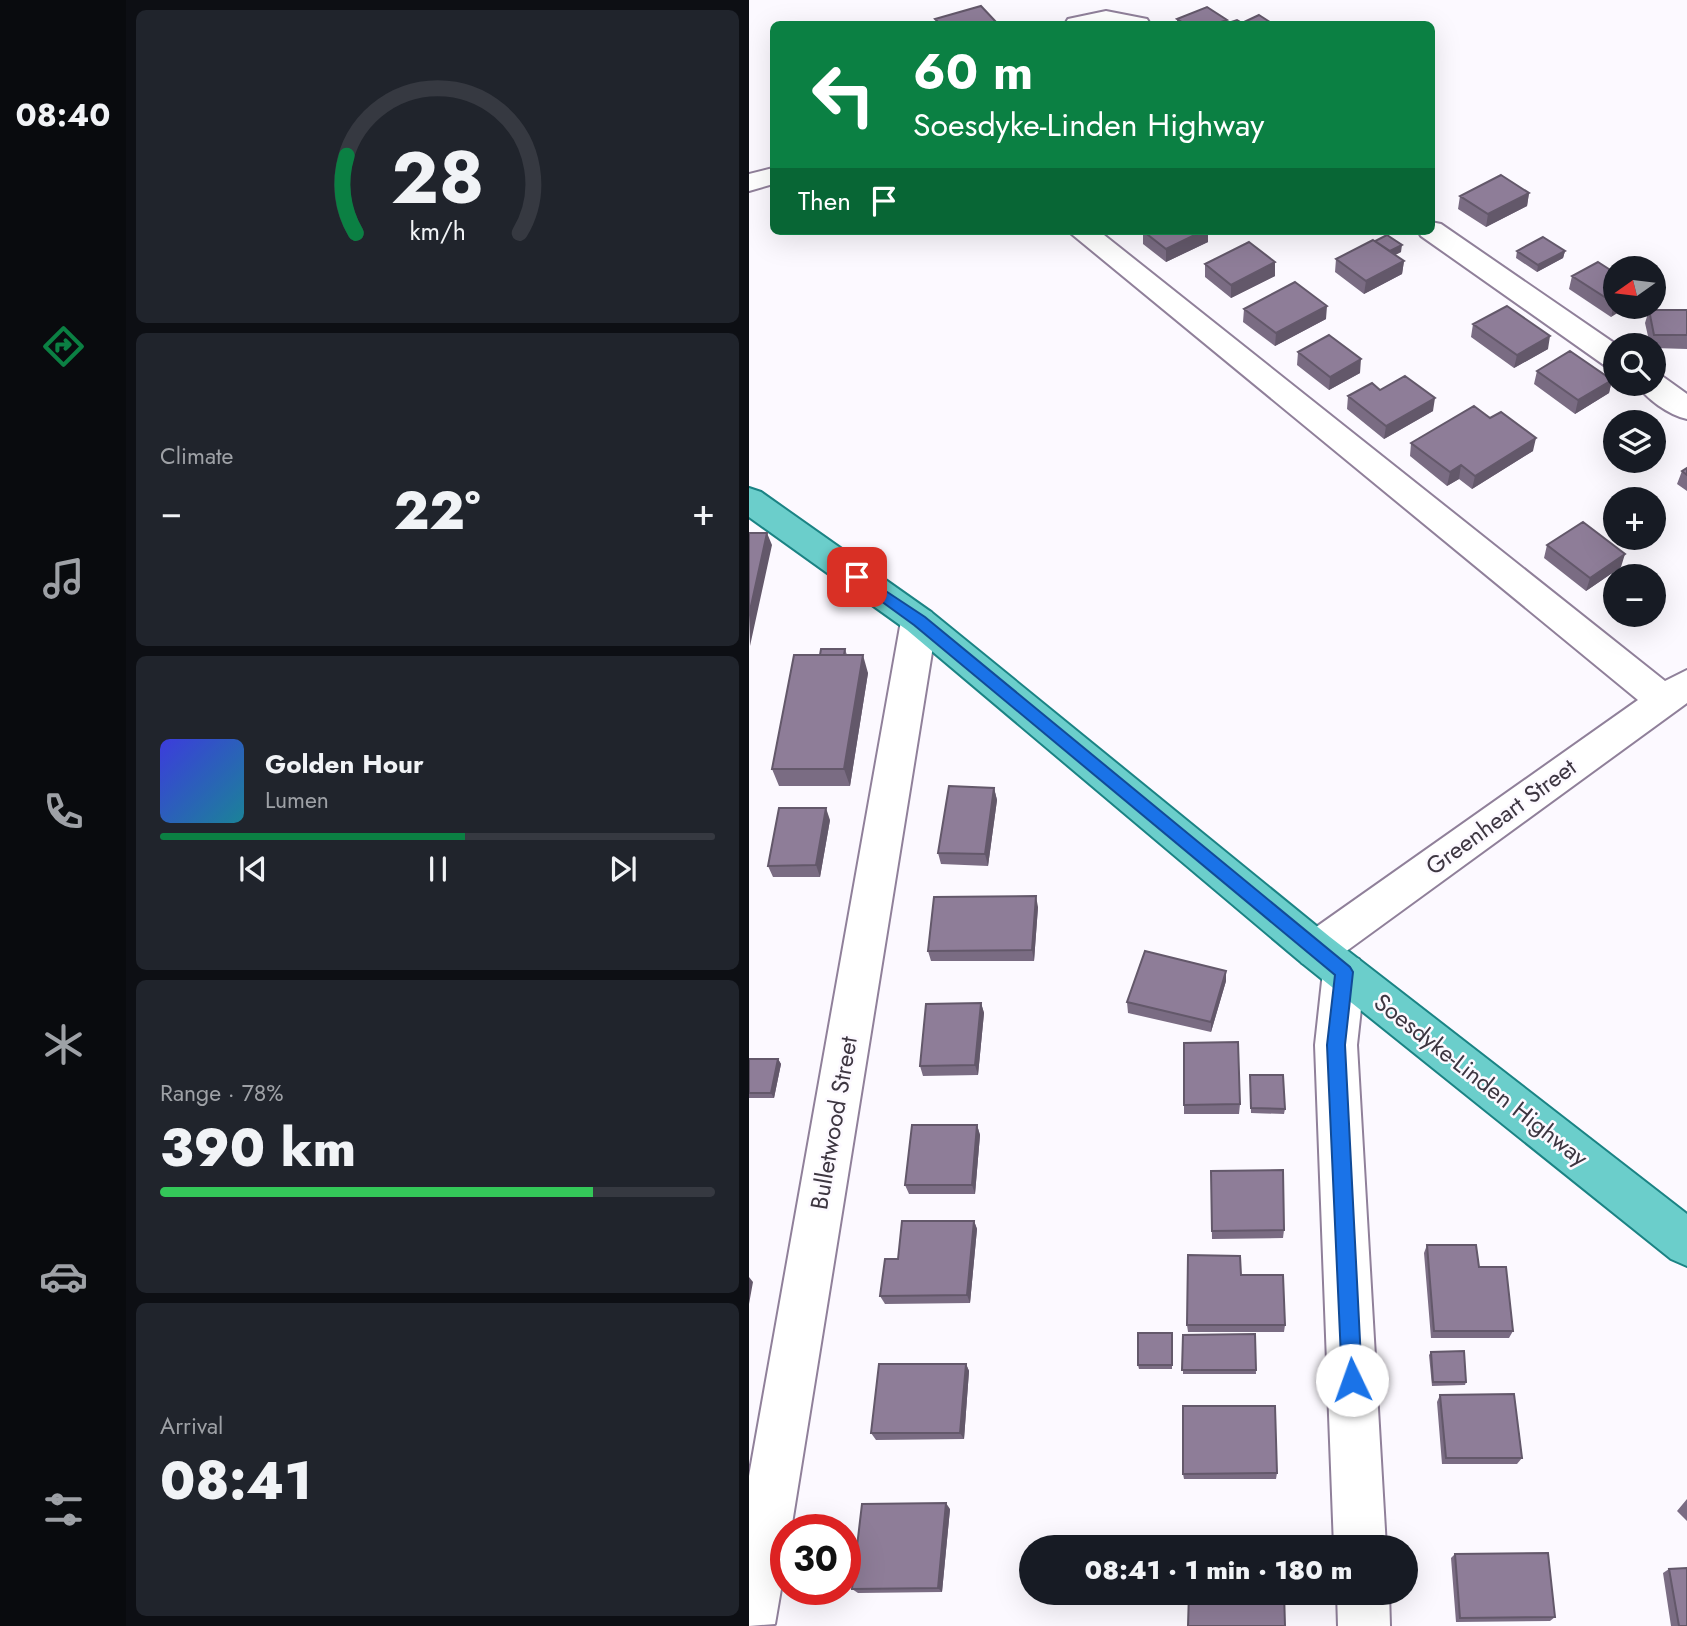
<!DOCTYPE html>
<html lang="en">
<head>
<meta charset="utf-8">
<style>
  :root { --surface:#171b24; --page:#20242c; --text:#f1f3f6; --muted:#9ea1a6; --line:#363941; --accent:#0b8043 }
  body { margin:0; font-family:Jost,sans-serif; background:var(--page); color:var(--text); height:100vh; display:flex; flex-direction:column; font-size:26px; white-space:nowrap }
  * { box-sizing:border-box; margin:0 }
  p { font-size:23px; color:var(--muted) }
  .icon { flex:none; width:38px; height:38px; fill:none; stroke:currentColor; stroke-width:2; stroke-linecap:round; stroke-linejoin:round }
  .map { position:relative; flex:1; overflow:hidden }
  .drawer { display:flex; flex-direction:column; gap:10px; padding:10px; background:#0d0f14; width:623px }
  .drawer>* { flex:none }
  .banner { position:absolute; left:21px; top:21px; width:665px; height:214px; border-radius:10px; box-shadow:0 7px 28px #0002; background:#0b8043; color:#fff; overflow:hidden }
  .needle { width:46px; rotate:256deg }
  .buttons { position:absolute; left:854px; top:256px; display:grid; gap:14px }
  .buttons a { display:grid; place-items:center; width:63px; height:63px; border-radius:50%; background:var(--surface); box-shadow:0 7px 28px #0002; font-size:35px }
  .speed { position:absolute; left:21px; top:1514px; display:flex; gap:14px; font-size:35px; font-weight:700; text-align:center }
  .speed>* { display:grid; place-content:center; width:91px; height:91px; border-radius:50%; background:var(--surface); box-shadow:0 7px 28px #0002; line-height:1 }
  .speed .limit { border:10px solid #d22; background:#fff; color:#111 }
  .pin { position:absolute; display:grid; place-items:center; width:60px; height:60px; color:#fff; margin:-30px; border-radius:14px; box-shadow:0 4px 10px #0006 }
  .me { position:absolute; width:77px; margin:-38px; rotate:357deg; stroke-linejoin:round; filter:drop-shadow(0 0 5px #0008) }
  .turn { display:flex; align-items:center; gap:24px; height:147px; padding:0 28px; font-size:32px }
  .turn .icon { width:91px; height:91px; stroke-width:2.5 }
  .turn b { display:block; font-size:49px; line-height:60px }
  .then { display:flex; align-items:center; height:66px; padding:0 28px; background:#0003; gap:14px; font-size:26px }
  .big { font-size:52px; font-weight:800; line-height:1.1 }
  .drawer .widget { flex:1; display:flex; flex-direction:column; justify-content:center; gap:10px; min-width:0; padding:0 24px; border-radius:10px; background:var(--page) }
  .drawer .dial { align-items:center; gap:0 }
  .dial svg { height:182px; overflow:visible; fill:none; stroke:var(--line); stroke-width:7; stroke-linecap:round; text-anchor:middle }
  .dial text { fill:var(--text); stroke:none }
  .song { display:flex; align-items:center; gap:21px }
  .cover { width:84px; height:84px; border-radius:10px; background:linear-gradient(135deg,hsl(240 70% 55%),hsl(190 70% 35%)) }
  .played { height:7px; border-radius:4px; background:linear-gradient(90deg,var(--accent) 55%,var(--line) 55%) }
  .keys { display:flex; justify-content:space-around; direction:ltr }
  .heat { display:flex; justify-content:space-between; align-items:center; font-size:38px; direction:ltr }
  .charge { height:10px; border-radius:5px; background:linear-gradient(90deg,#34c759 78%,var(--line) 0) }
  .trip { position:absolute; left:270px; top:1535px; width:399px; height:70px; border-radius:35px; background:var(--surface); box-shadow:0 7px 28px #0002; font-weight:800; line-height:70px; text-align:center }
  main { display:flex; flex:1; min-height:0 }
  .dock { display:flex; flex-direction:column; width:126px; justify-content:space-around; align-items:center; background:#090b0e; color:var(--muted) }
  .dock .icon { width:49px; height:49px }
  .dock .selected { color:var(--accent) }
  .dock b { font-size:32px; color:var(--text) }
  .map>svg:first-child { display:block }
</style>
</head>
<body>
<main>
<nav class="dock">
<b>08:40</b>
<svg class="icon selected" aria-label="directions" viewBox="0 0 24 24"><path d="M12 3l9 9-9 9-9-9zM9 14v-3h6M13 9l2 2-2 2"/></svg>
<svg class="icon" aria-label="music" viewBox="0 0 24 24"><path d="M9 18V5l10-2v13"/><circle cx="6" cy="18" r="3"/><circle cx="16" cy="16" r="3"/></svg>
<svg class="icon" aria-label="phone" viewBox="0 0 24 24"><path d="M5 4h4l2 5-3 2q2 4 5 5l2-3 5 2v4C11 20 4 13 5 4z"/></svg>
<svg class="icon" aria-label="climate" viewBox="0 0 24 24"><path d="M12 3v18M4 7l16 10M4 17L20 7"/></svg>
<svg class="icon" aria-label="car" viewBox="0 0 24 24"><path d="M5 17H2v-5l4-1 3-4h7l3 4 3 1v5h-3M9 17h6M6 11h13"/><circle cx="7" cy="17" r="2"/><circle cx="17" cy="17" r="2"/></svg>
<svg class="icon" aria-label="filters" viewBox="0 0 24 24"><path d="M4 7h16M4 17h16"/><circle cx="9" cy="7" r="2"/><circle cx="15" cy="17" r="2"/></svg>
</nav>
<section class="drawer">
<div class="widget dial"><svg viewBox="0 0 100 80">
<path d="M14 69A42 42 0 1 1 86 69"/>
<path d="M14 69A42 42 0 0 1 10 35" stroke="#0b8043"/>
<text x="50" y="56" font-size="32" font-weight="700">28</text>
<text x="50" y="72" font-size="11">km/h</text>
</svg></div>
<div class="widget"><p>Climate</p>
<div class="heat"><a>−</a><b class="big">22°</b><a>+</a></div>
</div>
<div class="widget">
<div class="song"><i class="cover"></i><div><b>Golden Hour</b><p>Lumen</p></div></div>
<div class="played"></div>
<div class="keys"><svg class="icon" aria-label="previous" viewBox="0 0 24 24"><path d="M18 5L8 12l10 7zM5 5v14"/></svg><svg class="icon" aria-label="pause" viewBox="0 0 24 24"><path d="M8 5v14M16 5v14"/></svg><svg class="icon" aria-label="next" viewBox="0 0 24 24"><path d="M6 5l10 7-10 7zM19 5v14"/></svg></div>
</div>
<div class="widget"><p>Range · 78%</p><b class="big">390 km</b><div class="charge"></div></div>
<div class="widget"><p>Arrival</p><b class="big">08:41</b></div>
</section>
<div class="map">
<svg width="938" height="1626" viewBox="0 0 938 1626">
  <rect width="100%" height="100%" fill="#fcf9ff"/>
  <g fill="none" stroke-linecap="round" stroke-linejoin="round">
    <!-- minor casing -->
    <g stroke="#90809a" stroke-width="4">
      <path id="minor" d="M357 11 398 19 401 24H316L319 19Z
        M24 168V184L0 191V174Z
        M682 222 692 224 868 345 866 368 855 365 672 236 669 231H682Z
        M319 231H350L916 681 938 670V703L592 955 610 959 616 972 608 1045 637 1547H585L566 1045 574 972 578 964 567 968 553 963 547 950 553 937 889 700Z
        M905 374 913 376 938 394V419C920 415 897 399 887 383H905Z
        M170 608 182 612 188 621 42 1530H37V1560L26 1624 0 1626V1476L152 621 158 612Z
        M588 1592H640L641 1626H589Z"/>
    </g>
    <!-- primary casing -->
    <g stroke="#1b8384" stroke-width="4">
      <path id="primary" d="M0 488 12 492 182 612 581 937 938 1214V1266L922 1259 553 963 158 630 0 517Z"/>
    </g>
    <!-- minor -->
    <use href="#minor" fill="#fff" fill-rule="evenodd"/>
    <!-- primary -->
    <use href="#primary" fill="#6bcecb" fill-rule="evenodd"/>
  </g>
  <!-- wall -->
  <path fill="#7a6c83" d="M428 19 478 20V24L493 23 524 24H428Z
    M780 193 778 206 737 227 709 209 711 196Z
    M394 231H459V242L417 262 394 244Z
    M768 251H816L814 258 788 272 767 258Z
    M652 252 646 255 655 261 653 274 615 294 586 272 587 259Z
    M526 262V276L482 298 456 277V264Z
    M849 262 866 306 862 317 820 289 823 276Z
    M495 309 577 319 526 346 494 322Z
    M900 310H938V349L905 348V345H901L896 323Z
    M724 324 799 349 765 368 722 337Z
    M549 352 611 373 580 390 548 365Z
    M788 371 863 380 860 393 826 414 785 384Z
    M599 396 684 411 635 439 598 409Z
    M662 443 784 451 723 489 710 479 698 486 661 456Z
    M938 468V491L928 484 933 471Z
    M798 545 872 567 837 591 795 558Z
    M96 649 98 655 119 673 101 786H30L23 769 71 655Z
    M245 788 248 800 239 866 192 864 189 853Z
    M81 820 71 877H24L19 866Z
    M289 907 285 961H182L179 951Z
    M477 981 462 1032 379 1013 378 1002Z
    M232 1003 235 1013 229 1075 174 1076 171 1066Z
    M0 1059H29L32 1064 25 1098H0Z
    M501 1075 536 1109 535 1114 502 1113Z
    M491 1104 490 1114H435V1105Z
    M228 1125 231 1135 226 1194H160L156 1185Z
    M462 1171 535 1230 534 1238 463 1239Z
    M225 1221 228 1229 221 1303 136 1304 131 1296 149 1259Z
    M678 1245 764 1331 760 1338H682L675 1253Z
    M492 1275 536 1325 535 1332H439L438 1325Z
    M423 1333V1369H390L389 1365Z
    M506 1334 507 1374H434V1335Z
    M682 1352 717 1382 716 1385 683 1386 680 1355Z
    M217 1364 220 1371 215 1439 127 1440 122 1433Z
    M691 1395 773 1458 768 1464H693L688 1402Z
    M528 1473 527 1479H435L434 1474Z
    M938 1499V1521L928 1511Z
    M201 1509 193 1592 109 1593 103 1589Z
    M706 1554 806 1617 801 1621 707 1622 702 1558Z
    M920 1569 938 1626H922L914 1573Z"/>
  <!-- shaded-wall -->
  <path fill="#63586a" d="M478 20V24H466Z
    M780 193 778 206 737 227 739 214Z
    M454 231H459V242L417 262V249Z
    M653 245 652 252 638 259 639 252Z
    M816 251 814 258 788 272 789 265Z
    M655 261 653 274 615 294 617 281Z
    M526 262V276L482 298V285Z
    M865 303H866V306H880L862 317Z
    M578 306 577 319 526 346 527 333Z
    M801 336 799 349 765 368 768 355Z
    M612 359 611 373 580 390 581 377Z
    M863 380 860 393 826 414 829 400Z
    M686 398 684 411 635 439 637 426Z
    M787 438 784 451 723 489 726 476Z
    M712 465 710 479 698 486 701 472Z
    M18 533 23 545 1 646 0 615Z
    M876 554 872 567 837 591 841 578Z
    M114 655 119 673 101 786 95 769Z
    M245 788 248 800 239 866 236 854Z
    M77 808 81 820 71 877 67 865Z
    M287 896 289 907 285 961 283 950Z
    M477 971V981L462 1032V1022Z
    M232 1003 235 1013 229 1075 226 1065Z
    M29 1059 32 1064 25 1098 22 1093Z
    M228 1125 231 1135 226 1194 223 1185Z
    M225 1221 228 1229 221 1303 218 1295Z
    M0 1277 4 1282 0 1304Z
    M217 1364 220 1371 215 1439 211 1433Z
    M197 1503 201 1509 193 1592 189 1588Z"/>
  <!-- building -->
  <path fill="#8e7d98" stroke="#63586a" stroke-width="2" d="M232 6 248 23 244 24H191L186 19Z
    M458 7 478 20 466 24H436L428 19Z
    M510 15 524 24H476L488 20 493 23Z
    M752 175 780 193 739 214 711 196Z
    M394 231H454L417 249Z
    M638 235 653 245 641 251 626 241Z
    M794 237 816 251 789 265 768 251Z
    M624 240 655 261 617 281 587 259Z
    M500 242 526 262 482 285 456 264Z
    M849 262 866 273V303H865L823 276Z
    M546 282 578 306 527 333 495 309Z
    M758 306 801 336 768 355 724 324Z
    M900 310H938V335H905Z
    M580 335 612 359 581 377 549 352Z
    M821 351 863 380 829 400 788 371Z
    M656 376 686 398 637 426 599 396 623 383 631 390Z
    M725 406 741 418 752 412 787 438 726 476 712 465 701 472 662 443Z
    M938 468V475L933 471Z
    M834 522 876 554 841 578 798 545Z
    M0 533H18L0 615Z
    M72 649H96L95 655H71Z
    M45 655H114L95 769H23Z
    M200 786 245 788 236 854 189 853Z
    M30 808H77L67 865 19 866Z
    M287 896 283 950 179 951 185 897Z
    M396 951 477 971 462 1022 378 1002Z
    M232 1003 226 1065 171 1066 177 1004Z
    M489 1042 491 1104 435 1105V1043Z
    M0 1059H29L22 1093H0Z
    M501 1075H534L536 1109 502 1108Z
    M163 1125H228L223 1185H156Z
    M534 1170 535 1230 463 1231 462 1171Z
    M153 1221H225L218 1295 131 1296 136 1259H149Z
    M678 1245H727L730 1267H757L764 1331H685Z
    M439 1255 491 1256 492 1275H534L536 1325H438Z
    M389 1333H423V1365H389Z
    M506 1334 507 1370H433L434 1335Z
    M715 1351 717 1382H684L682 1352Z
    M130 1364H217L211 1433H122Z
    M765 1394 773 1458H697L691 1395Z
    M434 1406H526L528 1473 434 1474Z
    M197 1503 189 1588 103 1589 113 1504Z
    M799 1553 806 1617 711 1618 706 1554Z
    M938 1568V1626H930L920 1569Z
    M440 1592H535L536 1626H439Z"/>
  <!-- route -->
  <path fill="#1a73e8" stroke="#114b97" stroke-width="2" d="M108 572 176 617 601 967 604 972 596 1045 613 1380 610 1387 603 1390 596 1387 593 1380 578 1045 586 975 165 625 103 580V573Z"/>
  <g text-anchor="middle" stroke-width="5" stroke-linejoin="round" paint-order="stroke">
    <!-- street labels -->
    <g font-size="24" fill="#3d3641" stroke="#fcf9ff">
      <text transform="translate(752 817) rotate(-36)" y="8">Greenheart Street</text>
      <text transform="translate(732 1080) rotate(38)" y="8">Soesdyke-Linden Highway</text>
      <text transform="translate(85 1123) rotate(-80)" y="8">Bulletwood Street</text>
    </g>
  </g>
</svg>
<div class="buttons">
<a><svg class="needle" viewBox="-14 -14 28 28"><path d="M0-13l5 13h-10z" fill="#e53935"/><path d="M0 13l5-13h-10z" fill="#9ea1a6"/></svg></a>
<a><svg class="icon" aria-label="search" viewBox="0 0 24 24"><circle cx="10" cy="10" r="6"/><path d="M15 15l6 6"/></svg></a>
<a><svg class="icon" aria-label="layers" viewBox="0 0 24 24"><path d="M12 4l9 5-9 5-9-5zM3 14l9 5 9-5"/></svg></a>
<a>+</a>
<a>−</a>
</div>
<div class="speed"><div class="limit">30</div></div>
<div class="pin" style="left:108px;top:577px;background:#d93025"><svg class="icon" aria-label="arrive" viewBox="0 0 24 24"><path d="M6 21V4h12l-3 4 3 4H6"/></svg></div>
<svg class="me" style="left:603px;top:1380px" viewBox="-20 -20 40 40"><circle r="19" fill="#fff"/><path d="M0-13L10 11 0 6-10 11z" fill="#1a73e8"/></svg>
<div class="trip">08:41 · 1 min · 180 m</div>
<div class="banner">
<div class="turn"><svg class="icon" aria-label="left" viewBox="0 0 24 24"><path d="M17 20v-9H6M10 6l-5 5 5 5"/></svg><div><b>60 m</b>Soesdyke-Linden Highway</div></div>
<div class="then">Then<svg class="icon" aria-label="arrive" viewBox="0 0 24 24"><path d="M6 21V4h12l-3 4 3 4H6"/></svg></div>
</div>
</div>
</main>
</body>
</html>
